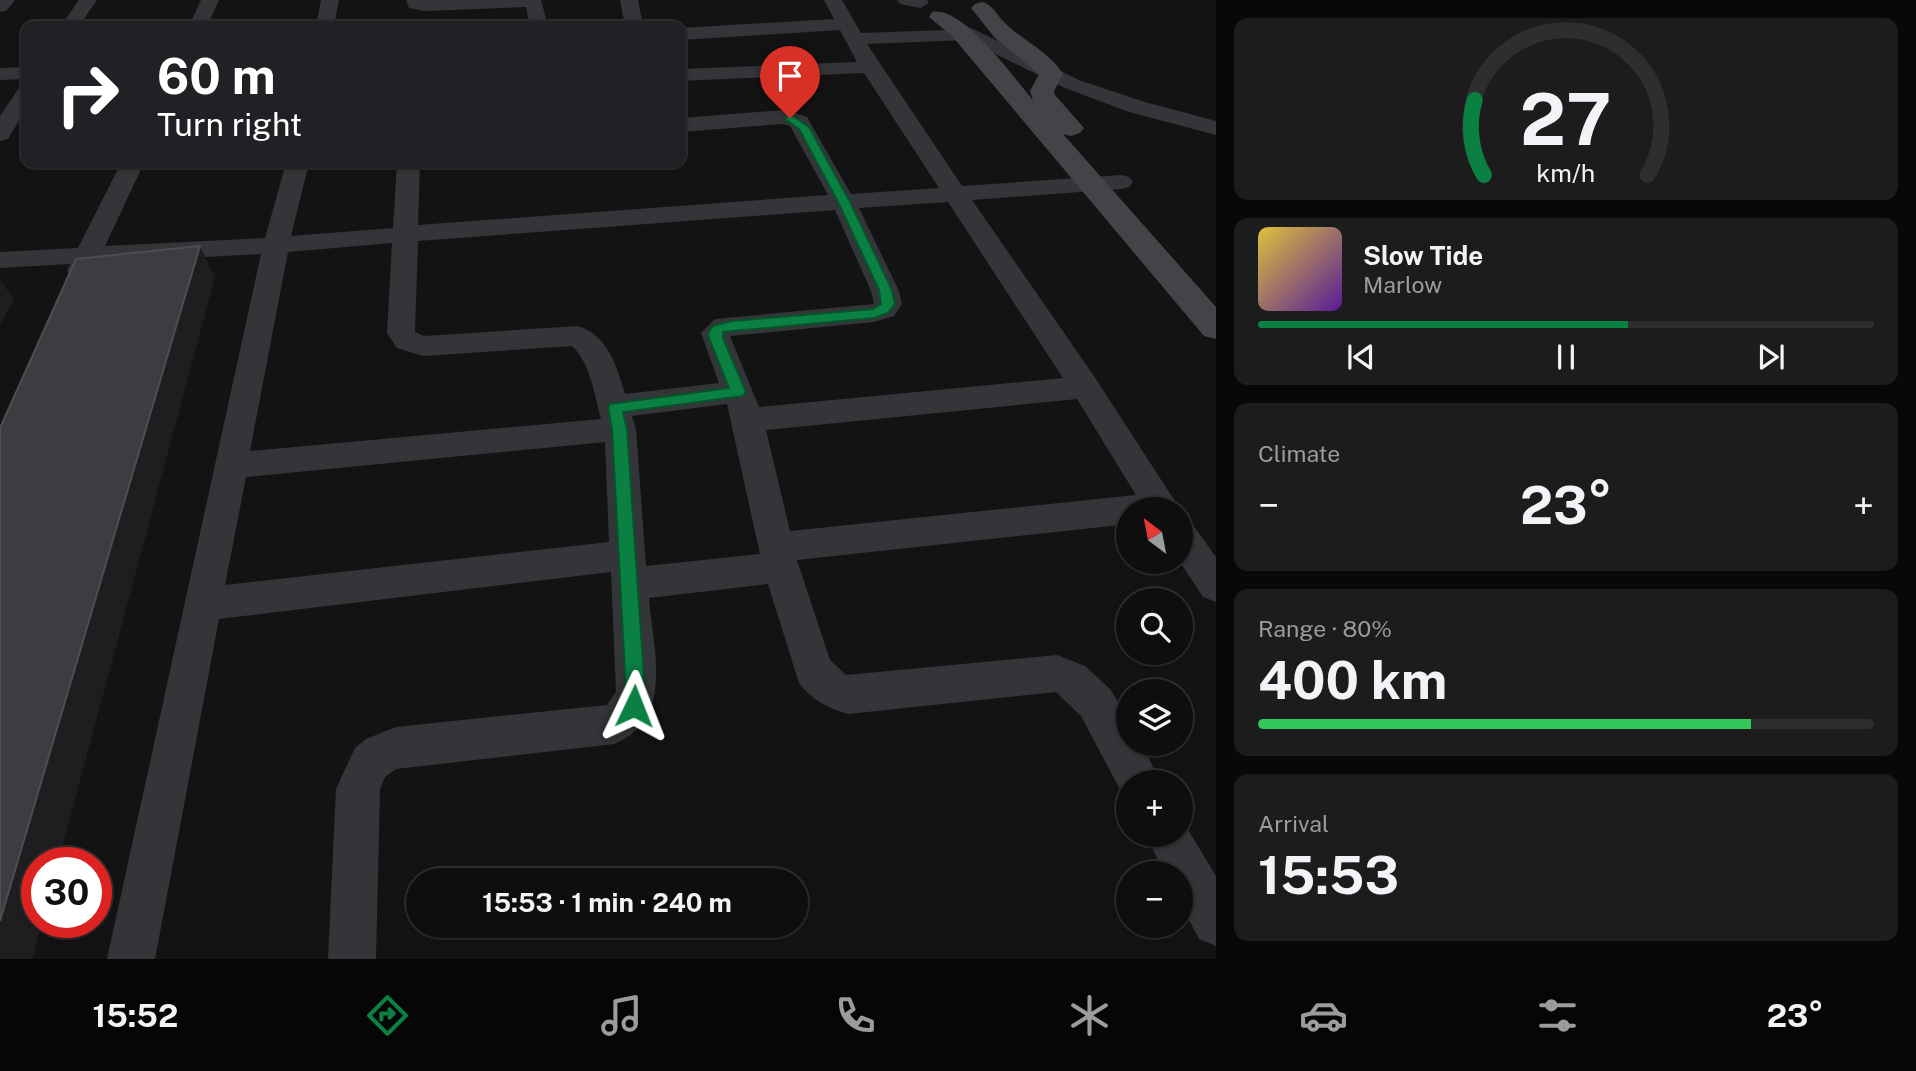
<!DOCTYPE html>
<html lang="en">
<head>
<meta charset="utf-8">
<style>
  :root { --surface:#0e0e0f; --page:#1c1c1d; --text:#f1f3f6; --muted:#9b9c9e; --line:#2e2e2f; --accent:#0b8043 }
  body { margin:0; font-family:"Public Sans",sans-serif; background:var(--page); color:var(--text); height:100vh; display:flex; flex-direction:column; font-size:26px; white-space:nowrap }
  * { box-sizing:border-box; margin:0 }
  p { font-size:23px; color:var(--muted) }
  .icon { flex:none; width:38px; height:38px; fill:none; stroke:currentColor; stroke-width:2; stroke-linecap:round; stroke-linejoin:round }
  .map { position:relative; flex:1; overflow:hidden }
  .panel { display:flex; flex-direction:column; gap:18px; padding:18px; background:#080808; width:700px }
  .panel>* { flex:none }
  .guide { position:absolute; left:21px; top:21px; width:665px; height:147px; border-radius:14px; box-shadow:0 2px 5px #0004,0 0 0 2px var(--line); background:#202124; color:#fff; overflow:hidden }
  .needle { width:46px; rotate:328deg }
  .fabs { position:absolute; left:1116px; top:497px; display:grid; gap:14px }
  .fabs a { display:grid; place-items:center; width:77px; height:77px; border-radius:50%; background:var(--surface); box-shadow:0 2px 5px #0004,0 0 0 2px var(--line); font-size:35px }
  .speed { position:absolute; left:21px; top:847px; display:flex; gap:14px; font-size:35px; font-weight:700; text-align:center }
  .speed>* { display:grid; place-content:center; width:91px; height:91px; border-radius:50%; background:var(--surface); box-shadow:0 2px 5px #0004,0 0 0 2px var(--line); line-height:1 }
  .speed .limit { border:10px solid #d22; background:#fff; color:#111 }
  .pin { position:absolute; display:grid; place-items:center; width:60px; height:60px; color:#fff; margin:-72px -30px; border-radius:50% 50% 50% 0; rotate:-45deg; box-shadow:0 0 7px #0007 }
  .pin .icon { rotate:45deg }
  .me { position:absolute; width:77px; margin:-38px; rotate:2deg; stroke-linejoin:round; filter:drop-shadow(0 0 5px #0008) }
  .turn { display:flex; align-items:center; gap:24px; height:147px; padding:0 21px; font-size:32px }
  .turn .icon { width:91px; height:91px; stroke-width:2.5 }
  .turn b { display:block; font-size:49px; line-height:60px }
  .big { font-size:52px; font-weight:700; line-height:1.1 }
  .panel .card { flex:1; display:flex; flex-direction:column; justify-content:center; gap:10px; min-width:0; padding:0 24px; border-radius:14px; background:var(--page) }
  .panel .dial { align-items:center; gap:0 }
  .dial svg { height:182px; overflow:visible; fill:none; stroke:var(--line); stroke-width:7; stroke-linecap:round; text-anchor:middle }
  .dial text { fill:var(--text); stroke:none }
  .song { display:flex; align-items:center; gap:21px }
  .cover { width:84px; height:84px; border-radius:10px; background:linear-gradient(135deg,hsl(50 70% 55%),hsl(270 70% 35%)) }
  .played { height:7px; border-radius:4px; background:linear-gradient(90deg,var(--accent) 60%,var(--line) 60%) }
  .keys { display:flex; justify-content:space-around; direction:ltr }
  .heat { display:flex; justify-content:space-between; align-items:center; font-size:38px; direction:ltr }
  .charge { height:10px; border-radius:5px; background:linear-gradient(90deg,#34c759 80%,var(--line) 0) }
  .trip { position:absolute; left:406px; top:868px; width:402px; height:70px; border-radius:35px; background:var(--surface); box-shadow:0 2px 5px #0004,0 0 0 2px var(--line); font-weight:700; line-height:70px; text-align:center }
  .tabs { display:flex; height:112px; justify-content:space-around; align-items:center; background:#060606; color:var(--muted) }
  .tabs .icon { width:49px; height:49px }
  .tabs .selected { color:var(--accent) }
  .tabs b { font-size:32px; color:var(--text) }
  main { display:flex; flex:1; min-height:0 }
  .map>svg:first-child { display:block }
</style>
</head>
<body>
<main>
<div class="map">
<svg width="1216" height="959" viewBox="0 0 1216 959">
  <rect width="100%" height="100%" fill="#131314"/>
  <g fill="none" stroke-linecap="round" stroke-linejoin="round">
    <!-- street -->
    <path fill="#343538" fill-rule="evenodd" d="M0 0H15L6 11 0 12Z
      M79 0H97L79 26H61Z
      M201 0H219L207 26H189Z
      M321 0H339L334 26H316Z
      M406 0H541L548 26H530L526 7 425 11 409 8Z
      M620 0H638L643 26H625Z
      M824 0H842L861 33 947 30 941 24 950 18 1079 80 1145 102 1216 121V135L1129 112 1065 88 967 40 867 44 962 186 1121 175 1129 177 1133 182 1129 187 1121 189 972 200 1096 379 1178 506 1176 509H1129V524L797 560 830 660 846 675 1057 655 1085 666 1110 689 1129 719V744H1142L1160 782H1129V799L1124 797 1081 716 1056 692 848 714C828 708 812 700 799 683L768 584 649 598C653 650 675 719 614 744L396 769 385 777 380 789 376 959H328L336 789 355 748 366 739 396 727 607 705 616 692 611 572 219 619 155 959H107L261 254 97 263 89 277 80 279 71 277 67 271 70 264 0 268V252L78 248 121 163H144L105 246 265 238 286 163H309L291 236 393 228 397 163H420L418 225 828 195 790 126 782 124 681 132V118L784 110 807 117 851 194 939 188 864 73 681 81V69L857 62 840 30 681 40V28L834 19ZM948 202 1063 378 759 407 730 336 874 322 894 316 902 304 899 291 859 208ZM835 210 871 291 874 304 715 319 701 333 719 383 625 394C617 367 608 335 578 326L424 336 415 332 418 241ZM392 243 387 333 397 348 423 356 572 346C591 364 594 394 601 419L250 451 288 252ZM1077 399 1136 495 790 531 766 430ZM727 404 760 554 646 566 636 429 632 416ZM605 442 609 542 225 585 246 477Z
      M897 0H927L929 3 920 8 900 4Z
      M26 67V79L0 80V68Z
      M26 86V109L8 139 0 141V116L19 88Z
      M1181 521 1193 525 1216 557V602L1203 597 1180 562Z
      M1181 818 1216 876V946L1199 939 1181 905V873H1164L1146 835H1181Z"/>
    <!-- secondary -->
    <path fill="#424448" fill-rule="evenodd" d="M982 2C993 4 997 16 1005 23 1023 41 1050 52 1063 74L1054 91 1055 95 1084 128 1080 133 1071 136 1063 134 1216 307V339L1204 336 952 36 929 17 932 12C962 5 1014 78 1033 100L1030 91 1039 74 995 38 971 8 975 4Z"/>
  </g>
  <!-- shaded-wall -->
  <path fill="#1e1e20" d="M200 246 215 277 58 863H37V922H42L32 959H0V921Z
    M0 280 14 299 0 325Z"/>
  <!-- building -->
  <path fill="#3c3d40" stroke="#4c4e52" stroke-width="2" d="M200 246 0 921V428L76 259Z"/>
  <!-- route -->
  <path fill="#0b8043" stroke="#07532c" stroke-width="2" d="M786 116H793L809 127 850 202 892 290 895 304 888 313 874 318 723 332V338L746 392 743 396 623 412 627 429 645 692 640 713 634 716 627 713 624 706 626 692 612 429 608 407 610 404 729 388 709 338 708 333 713 326 732 321 873 309 881 304 879 290 838 202 799 129 786 120Z"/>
</svg>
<div class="fabs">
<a><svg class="needle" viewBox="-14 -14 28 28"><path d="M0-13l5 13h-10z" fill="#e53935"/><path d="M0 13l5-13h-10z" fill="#9b9c9e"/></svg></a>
<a><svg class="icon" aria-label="search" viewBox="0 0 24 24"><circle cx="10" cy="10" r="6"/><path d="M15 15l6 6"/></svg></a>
<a><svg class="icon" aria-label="layers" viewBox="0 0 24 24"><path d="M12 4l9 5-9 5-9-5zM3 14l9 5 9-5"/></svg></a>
<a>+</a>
<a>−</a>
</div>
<div class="speed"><div class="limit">30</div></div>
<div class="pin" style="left:790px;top:118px;background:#d93025"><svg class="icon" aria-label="arrive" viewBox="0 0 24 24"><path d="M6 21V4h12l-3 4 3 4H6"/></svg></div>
<svg class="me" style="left:634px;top:706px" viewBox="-20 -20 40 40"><path d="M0-17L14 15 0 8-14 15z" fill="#0b8043" stroke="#fff" stroke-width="4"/></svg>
<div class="trip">15:53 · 1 min · 240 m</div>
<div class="guide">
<div class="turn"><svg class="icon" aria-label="right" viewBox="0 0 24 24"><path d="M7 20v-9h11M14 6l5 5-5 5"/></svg><div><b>60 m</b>Turn right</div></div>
</div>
</div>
<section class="panel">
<div class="card dial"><svg viewBox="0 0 100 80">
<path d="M14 69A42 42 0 1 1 86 69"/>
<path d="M14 69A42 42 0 0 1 10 36" stroke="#0b8043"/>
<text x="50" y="56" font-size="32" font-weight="700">27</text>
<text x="50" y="72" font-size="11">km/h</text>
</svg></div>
<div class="card">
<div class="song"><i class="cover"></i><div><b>Slow Tide</b><p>Marlow</p></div></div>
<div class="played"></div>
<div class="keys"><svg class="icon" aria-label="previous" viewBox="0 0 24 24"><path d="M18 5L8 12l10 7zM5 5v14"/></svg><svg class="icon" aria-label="pause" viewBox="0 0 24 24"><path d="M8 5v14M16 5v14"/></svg><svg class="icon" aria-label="next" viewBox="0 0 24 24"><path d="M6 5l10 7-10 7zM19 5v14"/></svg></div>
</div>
<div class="card"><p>Climate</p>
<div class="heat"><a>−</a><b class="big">23°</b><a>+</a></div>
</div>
<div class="card"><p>Range · 80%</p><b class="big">400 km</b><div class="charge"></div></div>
<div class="card"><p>Arrival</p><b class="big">15:53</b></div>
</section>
</main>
<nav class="tabs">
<b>15:52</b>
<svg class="icon selected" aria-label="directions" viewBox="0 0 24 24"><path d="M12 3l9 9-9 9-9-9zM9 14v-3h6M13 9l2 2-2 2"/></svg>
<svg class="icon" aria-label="music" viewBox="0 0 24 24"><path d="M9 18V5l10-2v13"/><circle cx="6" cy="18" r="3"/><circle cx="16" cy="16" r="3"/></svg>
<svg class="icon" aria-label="phone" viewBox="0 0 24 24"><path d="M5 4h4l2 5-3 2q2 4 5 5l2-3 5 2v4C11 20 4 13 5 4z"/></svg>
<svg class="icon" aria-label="climate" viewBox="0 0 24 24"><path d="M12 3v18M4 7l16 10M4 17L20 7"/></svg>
<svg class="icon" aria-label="car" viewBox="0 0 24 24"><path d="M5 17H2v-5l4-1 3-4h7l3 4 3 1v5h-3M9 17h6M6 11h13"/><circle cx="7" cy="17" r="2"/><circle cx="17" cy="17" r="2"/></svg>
<svg class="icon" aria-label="filters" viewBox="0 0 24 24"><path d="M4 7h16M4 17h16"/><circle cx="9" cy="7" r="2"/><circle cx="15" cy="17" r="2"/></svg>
<b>23°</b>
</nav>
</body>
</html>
